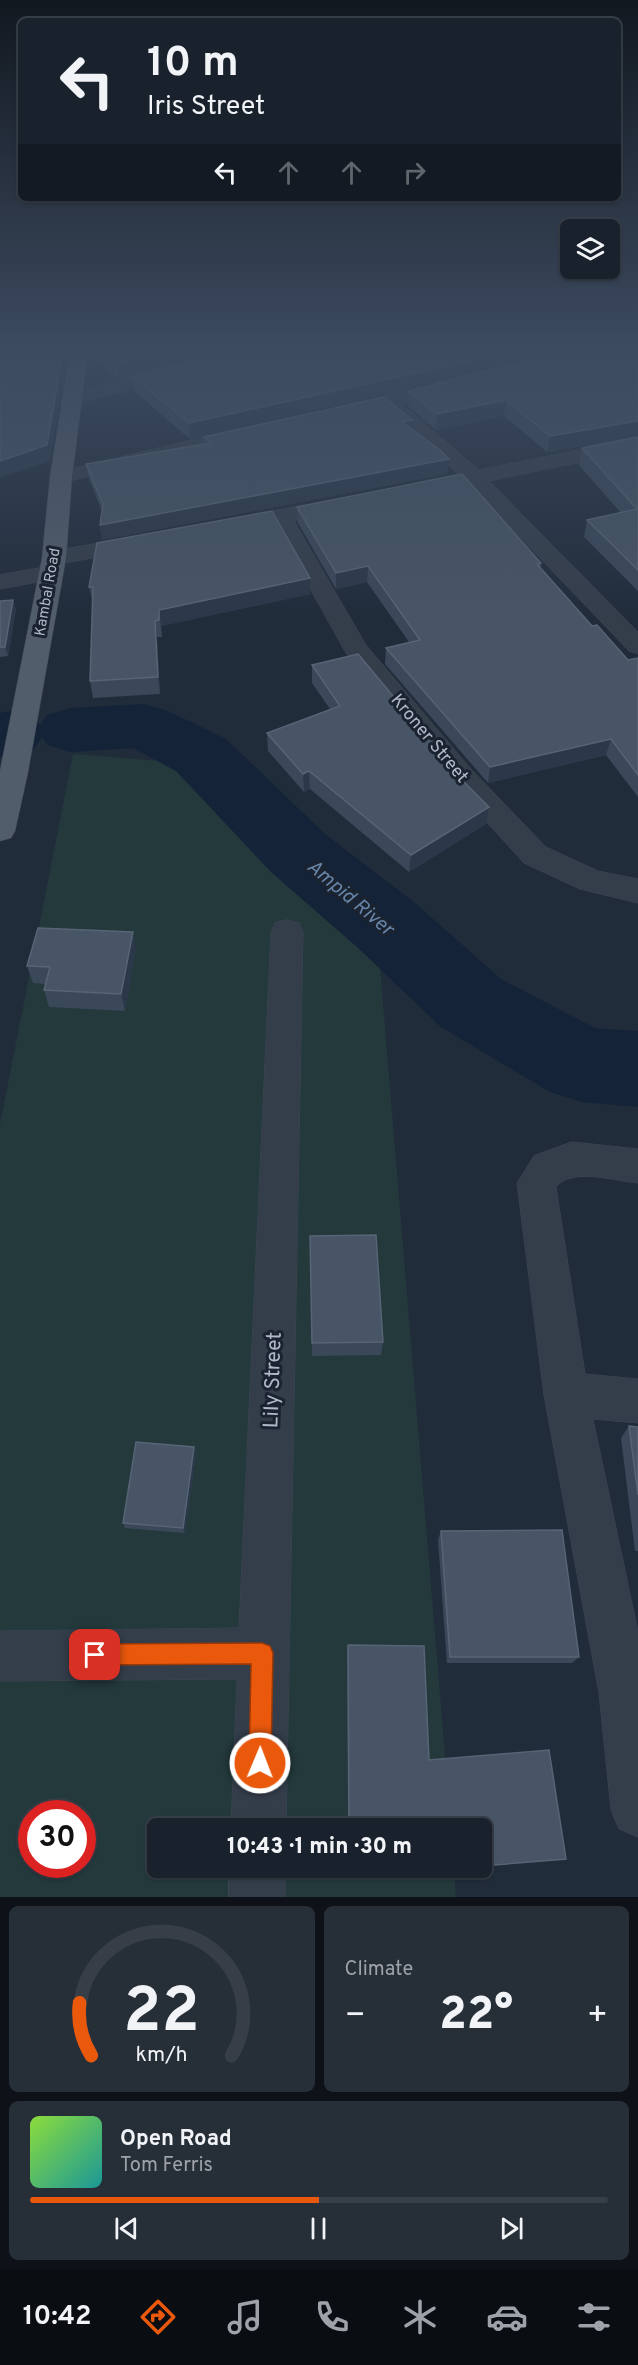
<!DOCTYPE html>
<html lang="en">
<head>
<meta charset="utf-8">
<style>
  :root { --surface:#19212c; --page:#262e38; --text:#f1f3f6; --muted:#9fa3a9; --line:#373e48; --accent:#ea580c }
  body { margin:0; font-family:Overpass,sans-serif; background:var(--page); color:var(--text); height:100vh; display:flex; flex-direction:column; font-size:22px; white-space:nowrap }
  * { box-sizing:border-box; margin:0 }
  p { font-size:20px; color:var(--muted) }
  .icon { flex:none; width:33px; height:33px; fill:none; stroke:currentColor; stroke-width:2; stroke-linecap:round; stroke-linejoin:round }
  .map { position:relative; height:1897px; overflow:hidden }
  .side { display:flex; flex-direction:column; gap:9px; padding:9px; background:#0e1218; flex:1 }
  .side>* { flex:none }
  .banner { position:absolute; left:18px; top:18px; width:603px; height:183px; border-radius:9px; box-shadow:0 2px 4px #0004,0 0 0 2px var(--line); background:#19212c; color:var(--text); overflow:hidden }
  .fabs { position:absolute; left:560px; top:219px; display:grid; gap:12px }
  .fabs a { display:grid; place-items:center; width:60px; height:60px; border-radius:9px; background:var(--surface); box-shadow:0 2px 4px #0004,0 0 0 2px var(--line); font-size:30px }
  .speed { position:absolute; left:18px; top:1800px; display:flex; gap:12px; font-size:30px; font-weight:700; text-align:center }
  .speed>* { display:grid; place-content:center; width:78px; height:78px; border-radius:50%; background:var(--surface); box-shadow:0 2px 4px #0004,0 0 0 2px var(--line); line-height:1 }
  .speed .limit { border:9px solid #d22; background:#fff; color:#111 }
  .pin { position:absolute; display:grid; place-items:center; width:51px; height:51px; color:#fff; margin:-26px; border-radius:12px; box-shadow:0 3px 9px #0006 }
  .me { position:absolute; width:66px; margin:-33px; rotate:1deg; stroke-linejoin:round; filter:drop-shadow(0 0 4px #0008) }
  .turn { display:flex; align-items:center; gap:21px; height:126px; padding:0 30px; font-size:27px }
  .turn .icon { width:78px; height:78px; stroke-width:2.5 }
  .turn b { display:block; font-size:42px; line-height:51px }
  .lanes { display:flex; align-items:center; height:57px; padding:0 30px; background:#0003; justify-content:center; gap:30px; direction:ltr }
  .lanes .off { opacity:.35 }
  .big { font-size:45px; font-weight:800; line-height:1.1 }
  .side .widget { flex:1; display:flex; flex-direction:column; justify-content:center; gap:9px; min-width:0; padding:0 21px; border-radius:9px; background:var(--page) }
  .side .dial { align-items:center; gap:0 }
  .dial svg { height:156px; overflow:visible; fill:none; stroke:var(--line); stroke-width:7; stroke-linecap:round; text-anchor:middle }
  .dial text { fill:var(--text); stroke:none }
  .song { display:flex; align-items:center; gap:18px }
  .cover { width:72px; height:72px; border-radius:9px; background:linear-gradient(135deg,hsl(90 70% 55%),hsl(180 70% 35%)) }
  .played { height:6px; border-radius:3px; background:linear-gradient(90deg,var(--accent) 50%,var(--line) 50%) }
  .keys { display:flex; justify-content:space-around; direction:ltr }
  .heat { display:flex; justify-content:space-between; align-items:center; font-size:33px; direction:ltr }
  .side .tiles { flex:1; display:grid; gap:9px; grid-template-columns:1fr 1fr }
  .widget:last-child { grid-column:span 2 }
  .trip { position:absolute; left:147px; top:1818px; width:345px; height:60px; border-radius:9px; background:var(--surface); box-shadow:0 2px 4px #0004,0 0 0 2px var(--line); font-weight:800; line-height:60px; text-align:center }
  .tabs { display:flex; height:96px; justify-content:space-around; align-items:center; background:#0a0d12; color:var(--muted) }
  .tabs .icon { width:42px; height:42px }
  .tabs .current { color:var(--accent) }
  .tabs b { font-size:27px; color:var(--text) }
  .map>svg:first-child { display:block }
</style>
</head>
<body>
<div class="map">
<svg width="638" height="1897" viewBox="0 0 638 1897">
  <rect width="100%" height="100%" fill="#212c3b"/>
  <!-- green -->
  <path fill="#23393c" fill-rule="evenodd" d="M73 754 187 763 379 955 451 1828H158V1868H454L456 1897H0V1124ZM32 1814H82V1864H32Z"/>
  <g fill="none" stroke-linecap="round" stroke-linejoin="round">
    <!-- river -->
    <path fill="#142338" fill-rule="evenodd" d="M144 704 168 711 226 739 325 834 415 903 501 979 595 1028 638 1031V1107L582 1102 550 1092 441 1027 357 947 271 872 176 771 133 748 71 752 47 745 42 737 34 749 0 757V713L10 711 34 717 40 725 47 715 71 708Z"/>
    <!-- minor casing -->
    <g stroke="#3e4754" stroke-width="1">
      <path id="minor" d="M237 351H267L264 355 71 405 61 399 64 395Z
        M452 381 459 383 461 387 459 391 402 404 479 470 638 438V450L489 481 638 632V654L629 651 470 485 422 494 414 493 411 488 414 483 458 474 384 408 344 417 334 411 337 407Z
        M247 427 254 429 257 433 254 437 61 483 54 481 50 477 54 473Z
        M342 498 350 500 353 505 350 510 294 521 366 645 470 768 546 847 598 871 638 879V903L580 889 524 863 450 782 346 653 274 524 231 533 223 531 220 526 223 521 231 519Z
        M139 536 147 538 150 543 147 548 54 565 46 563 42 558 46 553 54 551Z
        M52 566 60 568 64 573 60 578 0 589V575Z
        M287 920 299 923 303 932 286 1828H231L237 1679 0 1681V1631L239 1628 271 932 275 923Z
        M572 1142 638 1149V1183C615 1181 572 1167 556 1187L585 1374 638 1379V1423L593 1419 638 1632V1837L619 1829 611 1810 599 1693 544 1395 517 1183 534 1156Z
        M229 1868H285V1897H229Z"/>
    </g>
    <!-- major casing -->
    <g stroke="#3e4754" stroke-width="1">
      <path id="major" d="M70 351H88L72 477 66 558 28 772 15 831 11 838 0 841V771L42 558 50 477Z"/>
    </g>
    <!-- minor -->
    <use href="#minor" fill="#343e4b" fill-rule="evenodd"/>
    <!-- major -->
    <use href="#major" fill="#525d6b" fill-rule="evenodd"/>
  </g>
  <!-- wall -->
  <path fill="#3b485a" d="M90 351H228L119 379 90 354Z
    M638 351V437L547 452 504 416 436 430 408 406 409 391 453 379 190 439 134 391 132 376 516 362 457 378Z
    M411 428 447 474 102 540 100 525 102 511 89 479 86 464 205 444 204 437Z
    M638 437V591L584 537 587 520 621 513 579 465 582 448Z
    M297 507 541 563V568L592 626 628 660 638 658V797L606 755 488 783 385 664 386 648 409 642 367 582 336 589 298 523Z
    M310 578V594L161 626 162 637H157L160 694 93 698 90 681 93 604 89 587Z
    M13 600 16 610 8 656 0 657V601Z
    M312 665 457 775 486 824 409 872 310 789 304 792 268 751 267 733 330 709 312 683Z
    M136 949 125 1011 49 1007 44 990 46 984 33 983 27 966Z
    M310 1236 383 1342 381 1355 312 1356Z
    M629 1426 638 1427V1551H635L621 1438Z
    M194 1447 196 1453 185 1533 125 1528 123 1523Z
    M441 1531 579 1657 572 1663H447L438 1540Z
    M348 1645 429 1760 482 1828H391L348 1827 347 1652Z"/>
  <!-- shaded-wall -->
  <path fill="#2b3849" d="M63 351H68L50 461 0 478V461Z
    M167 351H228L119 379 117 363Z
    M503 351H541L516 362 454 379 190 439 189 423Z
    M506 400 504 416 436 430 437 414Z
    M412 420 411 435 402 422Z
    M638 421V437L547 452 550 436Z
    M449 459 447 474 102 540 100 525Z
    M368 566 367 582 336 589V573Z
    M310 578V594L161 626 162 637 159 610Z
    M13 600 16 610 8 656 5 647Z
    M155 621 157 637 160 694 158 677Z
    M611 739 606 755 488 783 490 767Z
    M309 771 310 789 304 792 303 774Z
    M489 807 486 824 409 872 411 855Z
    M133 932 136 949 125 1011 121 994Z
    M194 1447 196 1453 185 1533 183 1528Z"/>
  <!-- building -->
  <path fill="#475566" stroke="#586475" stroke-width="1.5" d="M0 351H63L47 445 0 461Z
    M102 351H167L117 363Z
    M229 351H503L456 364 189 423 132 376Z
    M550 351H638V421L550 436 506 400 437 414 409 391 532 359Z
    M384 397 412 420 402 422 440 450 449 459 100 525 103 504 86 464 211 443 204 437Z
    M638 437V570L587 520 637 509 582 448Z
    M462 474 541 563 537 564 592 626 597 625 628 660 638 658V775L611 739 490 767 386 648 420 640 368 566 336 573 297 507Z
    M272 511 310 578 159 610V620L155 621 158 677 90 681 93 587H89L97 543Z
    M13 600 5 647H0V601Z
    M358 654 457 773H455L489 807 411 855 309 771 303 774 267 733 340 706 312 665Z
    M38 928 133 932 121 994 44 990 50 967 27 966Z
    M376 1235 383 1342 312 1343 310 1236Z
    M629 1426 638 1427V1495Z
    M136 1442 194 1447 183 1528 123 1523Z
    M562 1530 579 1657H450L441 1531Z
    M348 1645 424 1646 429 1760 549 1750 566 1859 482 1866V1828L349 1826Z"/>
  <!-- sky -->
  <linearGradient id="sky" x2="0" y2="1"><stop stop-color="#121820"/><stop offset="0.57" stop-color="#3d4b60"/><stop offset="1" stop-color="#3d4b60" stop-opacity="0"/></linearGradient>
  <rect width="638" height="617" fill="url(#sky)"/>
  <!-- route -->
  <path fill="#ea580c" stroke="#983908" stroke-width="1.5" d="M262 1643 270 1646 273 1653 271 1763 268 1771 260 1774 252 1771 249 1763 251 1664 95 1665 88 1662 85 1655 88 1648 95 1644Z"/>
  <g text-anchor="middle" stroke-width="6" stroke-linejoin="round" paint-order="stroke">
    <!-- far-street labels -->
    <g font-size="15" fill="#afb9c7" stroke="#1a232f">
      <text transform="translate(47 592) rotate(-80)" y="5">Kambal Road</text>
    </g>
    <!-- street labels -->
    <g font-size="18" fill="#afb9c7" stroke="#1a232f">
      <text transform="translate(430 738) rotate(50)" y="6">Kroner Street</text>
    </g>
    <!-- water labels -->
    <g font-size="20" font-style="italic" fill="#6683a8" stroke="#1a232f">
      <text transform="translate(351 897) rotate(40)" y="7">Ampid River</text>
    </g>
    <!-- near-street labels -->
    <g font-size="21" fill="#afb9c7" stroke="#1a232f">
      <text transform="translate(272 1380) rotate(-88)" y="7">Lily Street</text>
    </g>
  </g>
</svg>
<div class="fabs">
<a><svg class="icon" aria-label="layers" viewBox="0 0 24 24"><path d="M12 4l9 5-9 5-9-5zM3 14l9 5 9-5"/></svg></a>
</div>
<div class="speed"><div class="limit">30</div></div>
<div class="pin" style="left:95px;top:1655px;background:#d93025"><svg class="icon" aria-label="arrive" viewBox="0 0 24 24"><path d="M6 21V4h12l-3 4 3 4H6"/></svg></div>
<svg class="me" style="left:260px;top:1763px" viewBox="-20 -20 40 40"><circle r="17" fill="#ea580c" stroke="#fff" stroke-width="3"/><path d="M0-11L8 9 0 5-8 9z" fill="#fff"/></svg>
<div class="trip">10:43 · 1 min · 30 m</div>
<div class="banner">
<div class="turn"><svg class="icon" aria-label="left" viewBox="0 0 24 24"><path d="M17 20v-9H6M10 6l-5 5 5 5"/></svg><div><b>10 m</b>Iris Street</div></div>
<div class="lanes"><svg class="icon" aria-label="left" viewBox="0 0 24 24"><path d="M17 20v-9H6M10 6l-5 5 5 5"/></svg><svg class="icon off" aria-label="ahead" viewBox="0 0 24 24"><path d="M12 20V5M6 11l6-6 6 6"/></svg><svg class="icon off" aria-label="ahead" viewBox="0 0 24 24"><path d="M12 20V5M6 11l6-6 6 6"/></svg><svg class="icon off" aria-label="right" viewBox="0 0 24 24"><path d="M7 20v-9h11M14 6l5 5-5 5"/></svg></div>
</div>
</div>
<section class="side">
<div class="tiles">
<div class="widget dial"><svg viewBox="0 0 100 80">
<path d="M14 69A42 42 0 1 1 86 69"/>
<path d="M14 69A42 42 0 0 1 8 42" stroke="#ea580c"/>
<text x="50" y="56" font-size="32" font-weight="700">22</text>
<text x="50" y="72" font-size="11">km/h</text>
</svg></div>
<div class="widget"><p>Climate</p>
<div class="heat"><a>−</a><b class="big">22°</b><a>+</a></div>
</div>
<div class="widget">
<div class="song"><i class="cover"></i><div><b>Open Road</b><p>Tom Ferris</p></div></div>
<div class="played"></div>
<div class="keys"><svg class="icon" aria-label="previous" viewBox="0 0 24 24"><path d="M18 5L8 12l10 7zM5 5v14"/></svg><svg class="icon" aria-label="pause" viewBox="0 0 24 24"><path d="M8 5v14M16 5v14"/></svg><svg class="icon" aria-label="next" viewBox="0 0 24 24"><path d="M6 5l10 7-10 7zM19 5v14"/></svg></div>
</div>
</div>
</section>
<nav class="tabs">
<b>10:42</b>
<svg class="icon current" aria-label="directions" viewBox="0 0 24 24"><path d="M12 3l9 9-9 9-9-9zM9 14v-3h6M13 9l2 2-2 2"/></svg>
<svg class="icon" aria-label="music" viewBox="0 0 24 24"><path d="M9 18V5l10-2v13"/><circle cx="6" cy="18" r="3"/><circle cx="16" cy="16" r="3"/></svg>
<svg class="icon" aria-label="phone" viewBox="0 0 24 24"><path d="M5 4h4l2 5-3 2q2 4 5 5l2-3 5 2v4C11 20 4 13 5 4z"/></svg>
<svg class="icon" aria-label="climate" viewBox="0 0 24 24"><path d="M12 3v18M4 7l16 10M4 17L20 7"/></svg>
<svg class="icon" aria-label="car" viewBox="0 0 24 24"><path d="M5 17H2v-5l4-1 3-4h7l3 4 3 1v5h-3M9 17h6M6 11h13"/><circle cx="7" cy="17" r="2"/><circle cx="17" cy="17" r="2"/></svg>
<svg class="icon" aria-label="filters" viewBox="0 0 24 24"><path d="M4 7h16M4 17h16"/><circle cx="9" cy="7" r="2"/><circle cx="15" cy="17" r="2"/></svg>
</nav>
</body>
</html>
